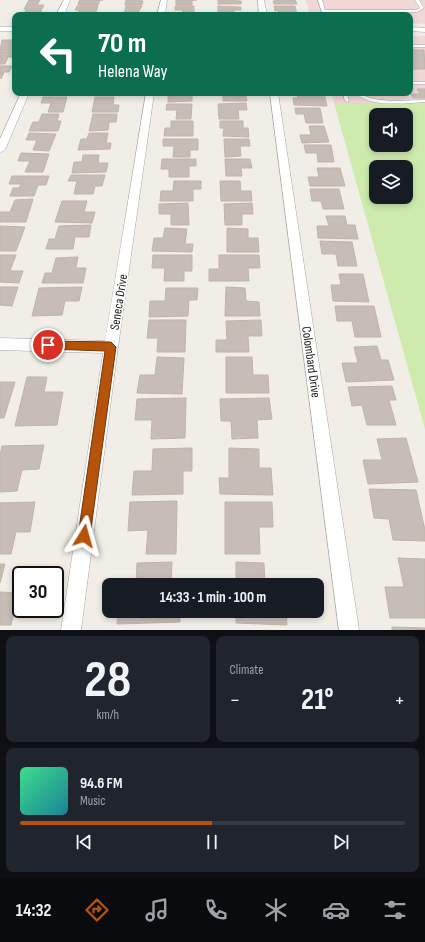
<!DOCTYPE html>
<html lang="en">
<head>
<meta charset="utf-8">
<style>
  :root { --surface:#171b24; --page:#20242c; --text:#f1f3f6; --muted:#9ea1a6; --line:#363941; --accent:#b45309 }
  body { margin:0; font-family:"Sofia Sans Condensed",sans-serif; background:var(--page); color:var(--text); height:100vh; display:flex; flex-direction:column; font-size:15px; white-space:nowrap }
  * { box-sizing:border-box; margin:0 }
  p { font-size:13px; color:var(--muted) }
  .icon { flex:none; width:22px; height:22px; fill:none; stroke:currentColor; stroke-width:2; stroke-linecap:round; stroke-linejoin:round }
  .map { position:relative; height:630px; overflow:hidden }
  .side { display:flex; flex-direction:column; gap:6px; padding:6px; background:#0d0f14; flex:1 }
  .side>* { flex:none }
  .hud { position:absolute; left:12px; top:12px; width:401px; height:84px; border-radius:8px; box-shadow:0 2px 6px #0003; background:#0b6e4f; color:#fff; overflow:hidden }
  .fabs { position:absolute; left:369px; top:108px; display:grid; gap:8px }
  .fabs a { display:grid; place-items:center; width:44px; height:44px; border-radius:8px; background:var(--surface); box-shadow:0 2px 6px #0003; font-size:20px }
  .speed { position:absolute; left:12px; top:566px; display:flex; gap:8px; font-size:20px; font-weight:700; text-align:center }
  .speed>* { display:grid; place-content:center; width:52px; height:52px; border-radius:50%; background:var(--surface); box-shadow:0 2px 6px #0003; line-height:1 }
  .speed .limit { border:2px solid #111; border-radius:6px; background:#fff; color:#111 }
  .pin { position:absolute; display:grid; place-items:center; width:34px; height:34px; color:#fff; margin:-17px; border:2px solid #fff; border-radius:50%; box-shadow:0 1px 4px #0007 }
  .me { position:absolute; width:44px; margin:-22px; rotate:8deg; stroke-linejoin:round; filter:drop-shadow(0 0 3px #0008) }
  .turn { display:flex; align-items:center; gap:14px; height:84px; padding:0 20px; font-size:18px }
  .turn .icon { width:52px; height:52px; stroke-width:2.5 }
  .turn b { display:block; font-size:28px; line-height:34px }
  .big { font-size:30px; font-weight:700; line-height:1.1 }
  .side .widget { flex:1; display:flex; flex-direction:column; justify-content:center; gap:6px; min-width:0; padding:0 14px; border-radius:8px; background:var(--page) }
  .side .dial { align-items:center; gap:0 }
  .dial b { font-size:52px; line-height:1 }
  .song { display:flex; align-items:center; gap:12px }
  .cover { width:48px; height:48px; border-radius:6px; background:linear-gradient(135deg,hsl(150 70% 55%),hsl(190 70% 35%)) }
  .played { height:4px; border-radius:2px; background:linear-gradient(90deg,var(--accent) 50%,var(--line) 50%) }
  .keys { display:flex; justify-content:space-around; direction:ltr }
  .heat { display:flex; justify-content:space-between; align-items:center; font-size:22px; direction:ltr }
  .side .tiles { flex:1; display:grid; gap:6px; grid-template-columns:1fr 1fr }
  .widget:last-child { grid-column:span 2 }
  .trip { position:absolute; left:102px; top:578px; width:222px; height:40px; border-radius:8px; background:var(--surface); box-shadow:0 2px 6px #0003; font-weight:700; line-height:40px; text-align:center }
  .tabs { display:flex; height:64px; justify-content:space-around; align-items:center; background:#090b0e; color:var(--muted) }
  .tabs .icon { width:28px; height:28px }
  .tabs .selected { color:var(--accent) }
  .tabs b { font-size:18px; color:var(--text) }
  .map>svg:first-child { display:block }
</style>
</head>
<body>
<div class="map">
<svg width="425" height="630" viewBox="0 0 425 630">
  <rect width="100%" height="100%" fill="#f1ede7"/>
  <!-- commercial -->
  <path fill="#f2d7d7" d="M306 0H425V24L410 23V15H310Z
    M410 36H425V103H334L332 93H410Z"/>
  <!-- grass -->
  <path fill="#ceebad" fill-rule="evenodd" d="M334 103H425V429ZM376 115H406V145H376ZM376 167H406V197H376Z"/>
  <!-- building -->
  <path fill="#c6bdb6" stroke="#c3b3a9" d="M29 0H40L37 5H44L42 9H24Z
    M84 0H103H100L98 5H78L79 1Z
    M126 0H137L143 1 142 5H125Z
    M176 0H197H192V5H176Z
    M218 0 241 1V4H218Z
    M280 0H295L297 4H274L273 1Z
    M77 6H98L95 15H77L79 10H75Z
    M126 6H142L137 14H124Z
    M175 6H194V15H182L183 10H175Z
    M218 6 241 7V10H234V15H218Z
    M274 6H295L297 15H279L278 10 275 11Z
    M26 10H42L39 15H18H23Z
    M2 40H15V51H0Z
    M410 50H424L425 69H410Z
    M0 52H15V57H8L5 64H0Z
    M0 66H12L9 72H4L1 79Z
    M417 89H425V98H413L411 94H420Z
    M178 93H192V101L168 102V95H178Z
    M223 93H237V96H246L247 101H223Z
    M297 93H324L327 106 294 105 293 98H298Z
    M43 97H67L63 112H48L51 103H41Z
    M95 97H114L113 105H119L118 112H92Z
    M246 103 247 110H238L239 119H219L218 104Z
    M167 104H192L191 119H176L177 110H166Z
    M295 108H320L323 123H306L304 114H296Z
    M42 114H59L57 121H61L58 131H29L33 122H39Z
    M93 114H117L116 122H109L108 130 89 131Z
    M171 121H193V136H164L165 128H171Z
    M220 121H243V128H248L249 137 223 136 224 128H220Z
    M309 126H324L329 142 302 143 300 135H311Z
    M29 133 56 134 49 151 33 150 37 140H26Z
    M89 133H108L106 143H111L110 149 78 150 81 139H87Z
    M163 139H198V150H190V157H173L174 146H163Z
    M224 139H249L250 146H240L241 156 225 157Z
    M304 145H331L334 162H318L317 153H306Z
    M21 153 49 154 43 172H25L30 161H18Z
    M83 155H99L98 163H108L106 172 72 173 74 162H82Z
    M162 159H196V166H189V177H169V169H161Z
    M225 159H250L252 168H241L242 176H226Z
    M317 168H340L345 186H310L308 177H319Z
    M71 175H105L102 186H95L93 194H74L77 181H68Z
    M12 176H49L46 185H38L34 196H10L13 188H19L21 184H9Z
    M174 181H201V189H193V201H160L161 191H173Z
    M220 181H240L241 191H251L252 201H221Z
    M310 189H339L344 209H323L321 201H312Z
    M33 199 26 222H0V212H10L15 200Z
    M62 201H87L84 212H95L92 223 55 222Z
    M188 203 189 225H171V214H159V204Z
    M252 203 253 214H242V225H225L224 204Z
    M326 216H345L347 225H355L358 239 318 238 317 226H329Z
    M91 225 89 237H75L73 249H46L49 239H55L59 226Z
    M0 226 25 227 16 251H0Z
    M165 228 187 229 185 244H193L192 252 152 251 154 238H163Z
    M227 228 248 229V238H258L259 252H227Z
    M320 241 352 242 357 266H338L336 254H322Z
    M0 255H16L10 271H23L19 283 0 282Z
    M153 255H192V271H184V281H164L165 268H152Z
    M219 255H259L260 268H248L249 281H209V269H219Z
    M78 257 76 268H86L83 283H42L45 273H52L56 258Z
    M339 274H363L369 302 333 301 331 285H341Z
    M0 287H18L12 306 0 305Z
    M82 287 79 301H65L62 315 32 316 39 288Z
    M226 287 245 288 246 301 259 302 260 316H225Z
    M166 288H198L197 300H189L188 316 149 317 150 301H165Z
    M335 306H374L381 337H355L352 321H337Z
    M149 320H186L185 352H157L158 338H147Z
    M261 320 262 336H248L249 352H216V340H227L226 321Z
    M377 346 381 360H388L394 380 346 382 342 363H358L354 347Z
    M157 357 184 358 182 394 137 393 140 375H155Z
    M226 357H252L253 375H268L269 393H226Z
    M27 377H47L44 392H63L57 425 15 426Z
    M0 382H15L4 418H0Z
    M392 386 396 400H389L396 425H367L362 405 352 406 348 387Z
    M186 398 185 438 151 439 152 420H135L137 399Z
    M269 398 272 419 257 420 258 438 232 439 231 421H221L220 399Z
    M406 438 418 482 368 484 363 460H382L377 439Z
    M44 445 39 469 22 470 17 491 0 492V456L2 446Z
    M192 448V471H183V494L132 495 134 471H152L153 449Z
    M229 448 259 449V468H271L273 495 220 494 219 478H229Z
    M369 489 416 490 425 530V541L393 540 389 519 374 518Z
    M177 501 176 554H146L148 530 128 531 130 502Z
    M35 502 30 532H16L11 554H0V503Z
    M225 502H272L273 527H259L260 554H225Z
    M398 558 425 559V618H390L385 587H404Z
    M172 562 171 585H136L137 563Z
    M236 562 264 563 265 585H236Z
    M0 564H5L0 583Z
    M0 592 19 593 11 625H0Z
    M118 611H180V622L117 624Z
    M236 611H286L287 625 236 623Z
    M392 627 425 628V630H392Z"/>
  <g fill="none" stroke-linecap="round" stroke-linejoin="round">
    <!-- lane casing -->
    <g stroke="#a8a8a8" stroke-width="1">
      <path id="lane" d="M318 0H322L325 10H416L420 8 415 0H419L424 8 417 12H326L327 15H323Z
        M410 45H425V47H410Z
        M410 82H425V84H410Z
        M343 93H347L349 102 345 101Z
        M356 93H361C372 104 409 100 425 100V102C407 103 369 108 356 93Z"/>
    </g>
    <!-- street casing -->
    <g stroke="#a8a8a8" stroke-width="1">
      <path id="street" d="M64 0H70L64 15H56Z
        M161 0H167L165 15H157Z
        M258 0H264L267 15H259Z
        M0 27H15V31H0Z
        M410 27 425 28V32L410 31Z
        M21 93H29L5 150 0 153V139Z
        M146 93H154L118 347 81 630H61L103 353 0 350V338L105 341Z
        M270 93H278L359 630H339Z"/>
    </g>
    <!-- lane -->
    <use href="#lane" fill="#fff" fill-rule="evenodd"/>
    <!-- street -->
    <use href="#street" fill="#fff" fill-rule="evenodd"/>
  </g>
  <!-- route -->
  <path fill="#b45309" stroke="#753606" d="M48 341 111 342 116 347 90 536 88 540 84 542 80 540 78 536 105 351 48 349 43 345Z"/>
  <g text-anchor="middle" stroke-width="3" stroke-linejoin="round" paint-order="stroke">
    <!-- street labels -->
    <g font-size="13" fill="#212121" stroke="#fff">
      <text transform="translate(118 302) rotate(-81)" y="5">Seneca Drive</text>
      <text transform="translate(312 362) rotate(82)" y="5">Colombard Drive</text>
    </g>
  </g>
</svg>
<div class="fabs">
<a><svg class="icon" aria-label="sound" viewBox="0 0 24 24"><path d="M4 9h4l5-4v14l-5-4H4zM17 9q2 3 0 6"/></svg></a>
<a><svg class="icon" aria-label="layers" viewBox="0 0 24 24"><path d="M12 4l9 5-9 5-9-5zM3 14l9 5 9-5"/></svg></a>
</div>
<div class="speed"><div class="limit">30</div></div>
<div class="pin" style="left:48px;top:345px;background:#d93025"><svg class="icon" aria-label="arrive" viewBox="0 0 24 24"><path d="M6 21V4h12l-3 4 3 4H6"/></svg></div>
<svg class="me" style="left:84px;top:536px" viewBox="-20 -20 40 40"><path d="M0-17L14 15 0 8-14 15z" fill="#b45309" stroke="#fff" stroke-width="4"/></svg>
<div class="trip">14:33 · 1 min · 100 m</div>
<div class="hud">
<div class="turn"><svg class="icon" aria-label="left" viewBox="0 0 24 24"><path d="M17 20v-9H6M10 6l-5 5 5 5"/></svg><div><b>70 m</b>Helena Way</div></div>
</div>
</div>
<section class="side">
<div class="tiles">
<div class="widget dial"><b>28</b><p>km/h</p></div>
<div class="widget"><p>Climate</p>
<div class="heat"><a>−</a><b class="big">21°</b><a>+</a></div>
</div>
<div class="widget">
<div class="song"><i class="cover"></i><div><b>94.6 FM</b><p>Music</p></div></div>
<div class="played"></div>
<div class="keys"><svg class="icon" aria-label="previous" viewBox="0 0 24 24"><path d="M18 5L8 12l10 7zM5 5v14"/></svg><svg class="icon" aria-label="pause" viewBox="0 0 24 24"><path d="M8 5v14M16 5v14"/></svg><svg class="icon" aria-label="next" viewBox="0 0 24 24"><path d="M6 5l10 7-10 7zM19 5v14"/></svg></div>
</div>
</div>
</section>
<nav class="tabs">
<b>14:32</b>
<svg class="icon selected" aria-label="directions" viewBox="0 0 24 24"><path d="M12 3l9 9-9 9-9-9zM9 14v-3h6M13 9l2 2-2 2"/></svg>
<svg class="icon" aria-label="music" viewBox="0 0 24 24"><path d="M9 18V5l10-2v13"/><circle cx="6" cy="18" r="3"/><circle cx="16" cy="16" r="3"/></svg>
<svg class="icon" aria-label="phone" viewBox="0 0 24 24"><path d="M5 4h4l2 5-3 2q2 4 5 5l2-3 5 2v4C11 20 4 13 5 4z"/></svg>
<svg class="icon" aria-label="climate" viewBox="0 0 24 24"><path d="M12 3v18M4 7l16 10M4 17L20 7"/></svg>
<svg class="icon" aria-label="car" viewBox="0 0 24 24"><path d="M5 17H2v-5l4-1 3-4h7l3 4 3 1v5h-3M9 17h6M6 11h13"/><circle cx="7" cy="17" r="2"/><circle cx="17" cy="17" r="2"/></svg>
<svg class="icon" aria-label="filters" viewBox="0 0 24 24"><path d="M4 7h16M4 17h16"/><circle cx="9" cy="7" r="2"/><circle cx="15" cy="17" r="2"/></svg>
</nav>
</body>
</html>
